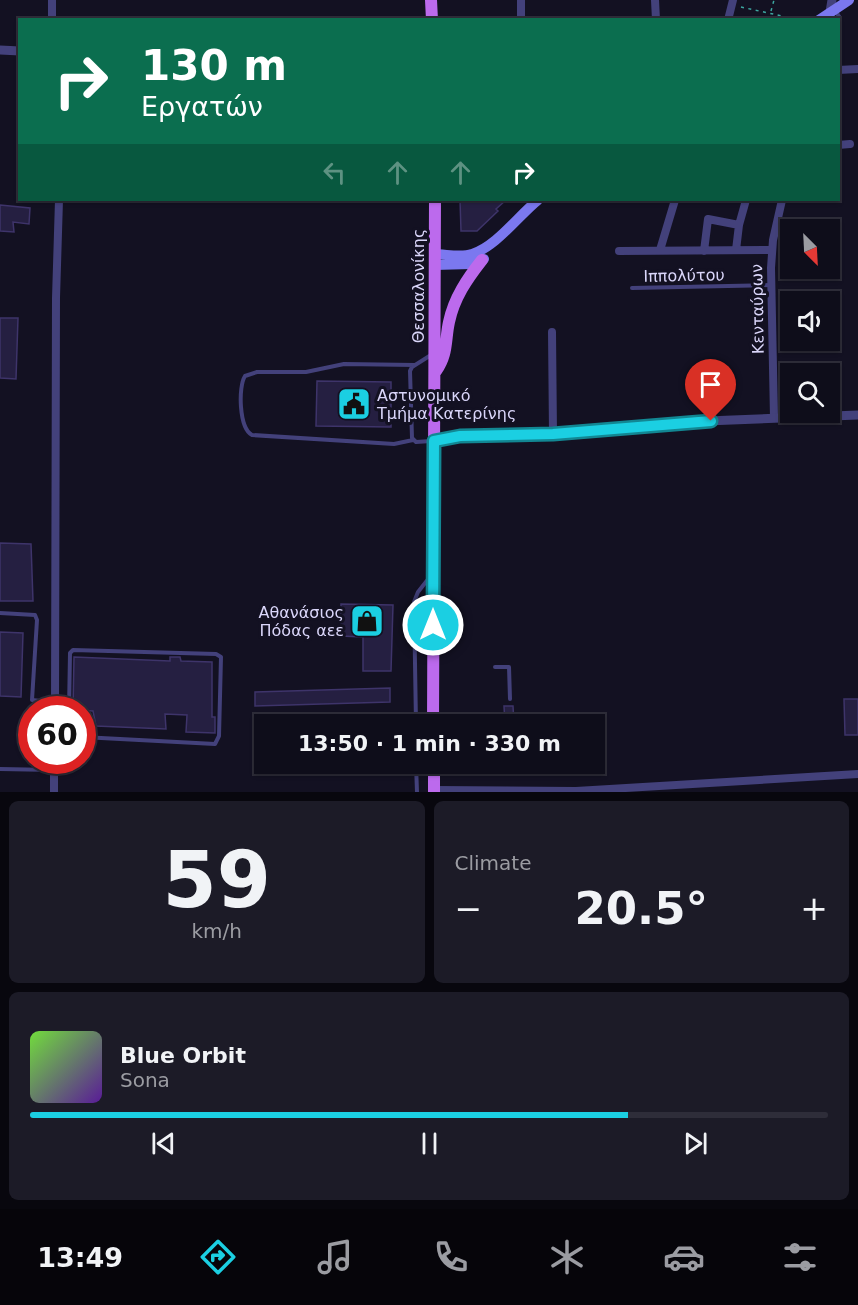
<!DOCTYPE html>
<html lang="en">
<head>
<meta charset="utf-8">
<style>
  :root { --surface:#0e0d1a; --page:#1c1b27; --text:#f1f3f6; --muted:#9b9ca2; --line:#2e2d39; --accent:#1bcfe2 }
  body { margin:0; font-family:"DejaVu Sans",sans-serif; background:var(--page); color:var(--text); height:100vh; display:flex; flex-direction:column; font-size:22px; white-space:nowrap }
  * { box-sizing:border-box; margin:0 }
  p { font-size:20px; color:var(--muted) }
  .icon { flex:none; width:33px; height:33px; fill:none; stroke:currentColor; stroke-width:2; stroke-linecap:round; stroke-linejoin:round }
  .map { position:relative; height:792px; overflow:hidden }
  .side { display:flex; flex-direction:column; gap:9px; padding:9px; background:#08070e; flex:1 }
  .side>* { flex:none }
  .top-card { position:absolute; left:18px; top:18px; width:822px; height:183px; border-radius:0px; box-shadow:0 2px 4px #0004,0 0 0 2px var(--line); background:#0b6e4f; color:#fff; overflow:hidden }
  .needle { width:39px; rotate:156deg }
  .fabs { position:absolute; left:780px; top:219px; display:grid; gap:12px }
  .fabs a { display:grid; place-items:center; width:60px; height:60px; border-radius:0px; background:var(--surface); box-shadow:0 2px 4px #0004,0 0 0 2px var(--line); font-size:30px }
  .speed { position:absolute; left:18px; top:696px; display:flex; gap:12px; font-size:30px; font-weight:700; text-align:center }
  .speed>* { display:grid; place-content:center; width:78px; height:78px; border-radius:50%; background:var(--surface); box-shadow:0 2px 4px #0004,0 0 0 2px var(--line); line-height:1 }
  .speed .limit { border:9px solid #d22; background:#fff; color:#111 }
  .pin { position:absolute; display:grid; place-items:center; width:51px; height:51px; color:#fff; margin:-62px -26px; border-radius:50% 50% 50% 0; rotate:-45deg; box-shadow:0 0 6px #0007 }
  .pin .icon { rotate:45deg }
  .me { position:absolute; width:66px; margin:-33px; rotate:0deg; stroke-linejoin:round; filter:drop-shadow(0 0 4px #0008) }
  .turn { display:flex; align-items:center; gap:21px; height:126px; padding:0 24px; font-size:27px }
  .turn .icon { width:78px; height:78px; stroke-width:2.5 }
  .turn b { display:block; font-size:42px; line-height:51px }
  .lanes { display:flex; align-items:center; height:57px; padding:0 24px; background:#0003; justify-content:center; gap:30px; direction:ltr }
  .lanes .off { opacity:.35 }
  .big { font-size:45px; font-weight:700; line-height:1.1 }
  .side .card { flex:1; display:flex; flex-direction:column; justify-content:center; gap:9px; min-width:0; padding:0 21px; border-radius:9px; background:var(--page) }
  .side .dial { align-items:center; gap:0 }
  .dial b { font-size:78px; line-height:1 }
  .song { display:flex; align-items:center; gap:18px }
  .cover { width:72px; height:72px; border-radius:9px; background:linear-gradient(135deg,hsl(100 70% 55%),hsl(270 70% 35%)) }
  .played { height:6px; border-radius:3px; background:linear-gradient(90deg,var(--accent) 75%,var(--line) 75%) }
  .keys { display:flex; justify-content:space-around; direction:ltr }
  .heat { display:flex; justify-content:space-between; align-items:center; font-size:33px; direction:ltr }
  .side .tiles { flex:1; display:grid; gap:9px; grid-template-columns:1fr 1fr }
  .card:last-child { grid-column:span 2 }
  .trip { position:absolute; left:254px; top:714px; width:351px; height:60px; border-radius:0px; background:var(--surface); box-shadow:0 2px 4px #0004,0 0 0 2px var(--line); font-weight:700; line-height:60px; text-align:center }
  .dock { display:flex; height:96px; justify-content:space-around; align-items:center; background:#06050a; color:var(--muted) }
  .dock .icon { width:42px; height:42px }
  .dock .current { color:var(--accent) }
  .dock b { font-size:27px; color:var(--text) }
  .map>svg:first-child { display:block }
</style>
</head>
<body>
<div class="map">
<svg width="858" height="792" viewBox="0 0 858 792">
  <rect width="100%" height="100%" fill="#131122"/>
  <!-- building -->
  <path fill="#251f41" stroke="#3e346a" stroke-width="1.5" d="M460 200H506L496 209 498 211 477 231H461Z
    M0 205 30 208 29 224 13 222 14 232 0 231Z
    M0 318H18L16 379 0 378Z
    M317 381 391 382V427L316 426Z
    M0 543 31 544 33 601H0Z
    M341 604 393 605 391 671H363V637L341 636Z
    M0 632 23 633 21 697 0 696Z
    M74 657 170 661V657H180L181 661 212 662V717H215V733L186 732 187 715 165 714 166 729 96 726 93 711 73 710Z
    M390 688V702L255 706V692Z
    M844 699H858V735H845Z
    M504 706H513L514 724H505Z"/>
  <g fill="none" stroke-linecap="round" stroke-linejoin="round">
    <!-- path -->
    <path stroke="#3da8a1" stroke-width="1.5" stroke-dasharray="3 4.5" stroke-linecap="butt" d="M741 7 800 20
      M771 11 774 0"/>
    <!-- service -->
    <path stroke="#43417b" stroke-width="4" d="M835 10 840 18 838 27
      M632 288 771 285
      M413 440 394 444 252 435C239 428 238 387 245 376L257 372H306L344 364 415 365
      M431 441 416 442 412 438 410 371 412 367 431 355
      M0 613 35 615 37 620 32 700 68 704
      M495 667H509L510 699
      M69 710 70 653 73 650 216 654 221 657 219 736 215 744 82 737
      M416 724 414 602 418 592 429 578
      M416 764 417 792
      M0 769 54 770"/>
    <!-- minor -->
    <path stroke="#43417b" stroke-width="8" d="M521 0V20
      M655 0 656 20
      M52 20V0
      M728 20 733 0
      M838 70 858 69
      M838 145 850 144
      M660 250 675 200
      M736 250 739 225 746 200
      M619 251 772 250
      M704 251 708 219 739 225
      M552 332 553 434
      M774 418 771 268 773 240 782 200
      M55 710 56 298 59 200
      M434 790 576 791 858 774
      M54 792V760"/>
    <!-- tertiary -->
    <path stroke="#43417b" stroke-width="9" d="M830 12 832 0
      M0 50 20 51
      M434 441 460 436 553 434 681 422 858 415"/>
    <!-- secondary -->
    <path stroke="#7b78ef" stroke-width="10" d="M819 20 849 0
      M434 254C446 254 461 258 472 254 496 247 519 215 538 200
      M434 265 471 264 484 259"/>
    <!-- primary -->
    <path stroke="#bc6aed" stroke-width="12" d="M431 0 432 20
      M436 371C448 354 445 340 449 322 454 298 467 279 482 260
      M433 724 435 200
      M434 764V792"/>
  </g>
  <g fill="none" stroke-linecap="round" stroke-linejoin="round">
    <!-- route casing -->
    <g stroke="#128793" stroke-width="15">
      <path id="route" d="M433 625 434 441 460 436 553 434 711 421"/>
    </g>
    <!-- route -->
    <use href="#route" stroke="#1bcfe2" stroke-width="10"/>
  </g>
  <!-- icons -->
  <defs>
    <g id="civic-square" transform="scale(1.725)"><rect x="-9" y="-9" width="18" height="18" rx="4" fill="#1bcfe2" stroke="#131122"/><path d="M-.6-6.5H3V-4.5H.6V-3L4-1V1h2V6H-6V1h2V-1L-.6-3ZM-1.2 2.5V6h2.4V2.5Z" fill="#111"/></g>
    <g id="shop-square" transform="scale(1.725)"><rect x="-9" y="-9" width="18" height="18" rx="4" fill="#1bcfe2" stroke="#131122"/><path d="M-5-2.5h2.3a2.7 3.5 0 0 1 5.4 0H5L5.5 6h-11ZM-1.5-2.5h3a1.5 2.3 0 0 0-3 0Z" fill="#111"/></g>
  </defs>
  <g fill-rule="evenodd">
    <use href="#civic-square" x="354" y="404"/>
    <use href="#shop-square" x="367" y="621"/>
  </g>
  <g text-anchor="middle" stroke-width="6" stroke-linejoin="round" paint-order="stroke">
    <!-- street labels -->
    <g font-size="16" fill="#dad6fa" stroke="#131122">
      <text transform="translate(684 275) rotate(-1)" y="6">Ιππολύτου</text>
      <text transform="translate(418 286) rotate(-90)" y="6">Θεσσαλονίκης</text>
      <text transform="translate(757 309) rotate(-91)" y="6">Κενταύρων</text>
    </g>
    <!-- poi labels -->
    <g font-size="16" fill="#dad6fa" stroke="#131122" text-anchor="start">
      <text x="377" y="401">Αστυνομικό<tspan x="377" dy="18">Τμήμα Κατερίνης</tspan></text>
      <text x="344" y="618" text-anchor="end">Αθανάσιος<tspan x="344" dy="18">Πόδας αεε</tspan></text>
    </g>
  </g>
</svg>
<div class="fabs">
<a><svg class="needle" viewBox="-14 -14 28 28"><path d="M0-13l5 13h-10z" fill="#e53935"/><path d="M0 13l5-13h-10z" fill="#9b9ca2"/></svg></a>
<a><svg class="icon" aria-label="sound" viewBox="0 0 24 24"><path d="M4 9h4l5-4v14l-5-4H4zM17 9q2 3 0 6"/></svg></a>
<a><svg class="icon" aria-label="search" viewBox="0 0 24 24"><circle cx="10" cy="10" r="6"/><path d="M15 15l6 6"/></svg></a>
</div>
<div class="speed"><div class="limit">60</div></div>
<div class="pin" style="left:711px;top:421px;background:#d93025"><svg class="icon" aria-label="arrive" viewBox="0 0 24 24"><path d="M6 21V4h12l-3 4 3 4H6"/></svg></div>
<svg class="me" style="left:433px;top:625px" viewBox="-20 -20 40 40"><circle r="17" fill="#1bcfe2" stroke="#fff" stroke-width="3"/><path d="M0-11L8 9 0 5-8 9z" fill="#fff"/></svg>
<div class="trip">13:50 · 1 min · 330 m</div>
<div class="top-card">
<div class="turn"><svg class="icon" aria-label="right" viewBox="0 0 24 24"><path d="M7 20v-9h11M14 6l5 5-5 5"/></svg><div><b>130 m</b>Εργατών</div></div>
<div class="lanes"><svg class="icon off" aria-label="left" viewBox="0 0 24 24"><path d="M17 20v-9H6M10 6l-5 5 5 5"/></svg><svg class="icon off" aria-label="ahead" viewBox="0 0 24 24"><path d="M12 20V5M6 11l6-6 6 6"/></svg><svg class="icon off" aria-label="ahead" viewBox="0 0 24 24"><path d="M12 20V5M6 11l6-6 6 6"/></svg><svg class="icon" aria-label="right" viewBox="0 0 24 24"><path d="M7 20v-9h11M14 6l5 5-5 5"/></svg></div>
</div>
</div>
<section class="side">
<div class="tiles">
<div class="card dial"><b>59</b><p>km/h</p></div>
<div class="card"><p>Climate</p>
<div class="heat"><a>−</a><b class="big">20.5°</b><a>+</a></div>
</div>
<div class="card">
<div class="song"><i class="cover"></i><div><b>Blue Orbit</b><p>Sona</p></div></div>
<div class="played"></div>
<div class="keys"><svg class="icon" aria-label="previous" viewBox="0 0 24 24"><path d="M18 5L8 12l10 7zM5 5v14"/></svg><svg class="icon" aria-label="pause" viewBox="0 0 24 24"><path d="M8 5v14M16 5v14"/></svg><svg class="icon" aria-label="next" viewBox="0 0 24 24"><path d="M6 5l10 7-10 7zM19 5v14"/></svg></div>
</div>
</div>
</section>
<nav class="dock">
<b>13:49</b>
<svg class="icon current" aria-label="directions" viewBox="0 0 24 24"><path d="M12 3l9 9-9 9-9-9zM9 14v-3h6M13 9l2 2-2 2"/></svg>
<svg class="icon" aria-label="music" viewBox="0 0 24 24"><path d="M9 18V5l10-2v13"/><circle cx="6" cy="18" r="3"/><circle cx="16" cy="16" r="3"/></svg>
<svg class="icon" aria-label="phone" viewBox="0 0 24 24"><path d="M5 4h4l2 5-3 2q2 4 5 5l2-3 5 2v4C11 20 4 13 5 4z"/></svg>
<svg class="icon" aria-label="climate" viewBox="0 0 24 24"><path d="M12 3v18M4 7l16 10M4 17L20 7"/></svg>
<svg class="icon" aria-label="car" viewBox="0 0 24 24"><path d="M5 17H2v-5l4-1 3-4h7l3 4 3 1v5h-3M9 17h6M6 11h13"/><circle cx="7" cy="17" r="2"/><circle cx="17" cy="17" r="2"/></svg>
<svg class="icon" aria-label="filters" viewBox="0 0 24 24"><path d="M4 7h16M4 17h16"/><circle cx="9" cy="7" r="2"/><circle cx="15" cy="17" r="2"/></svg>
</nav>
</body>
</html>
